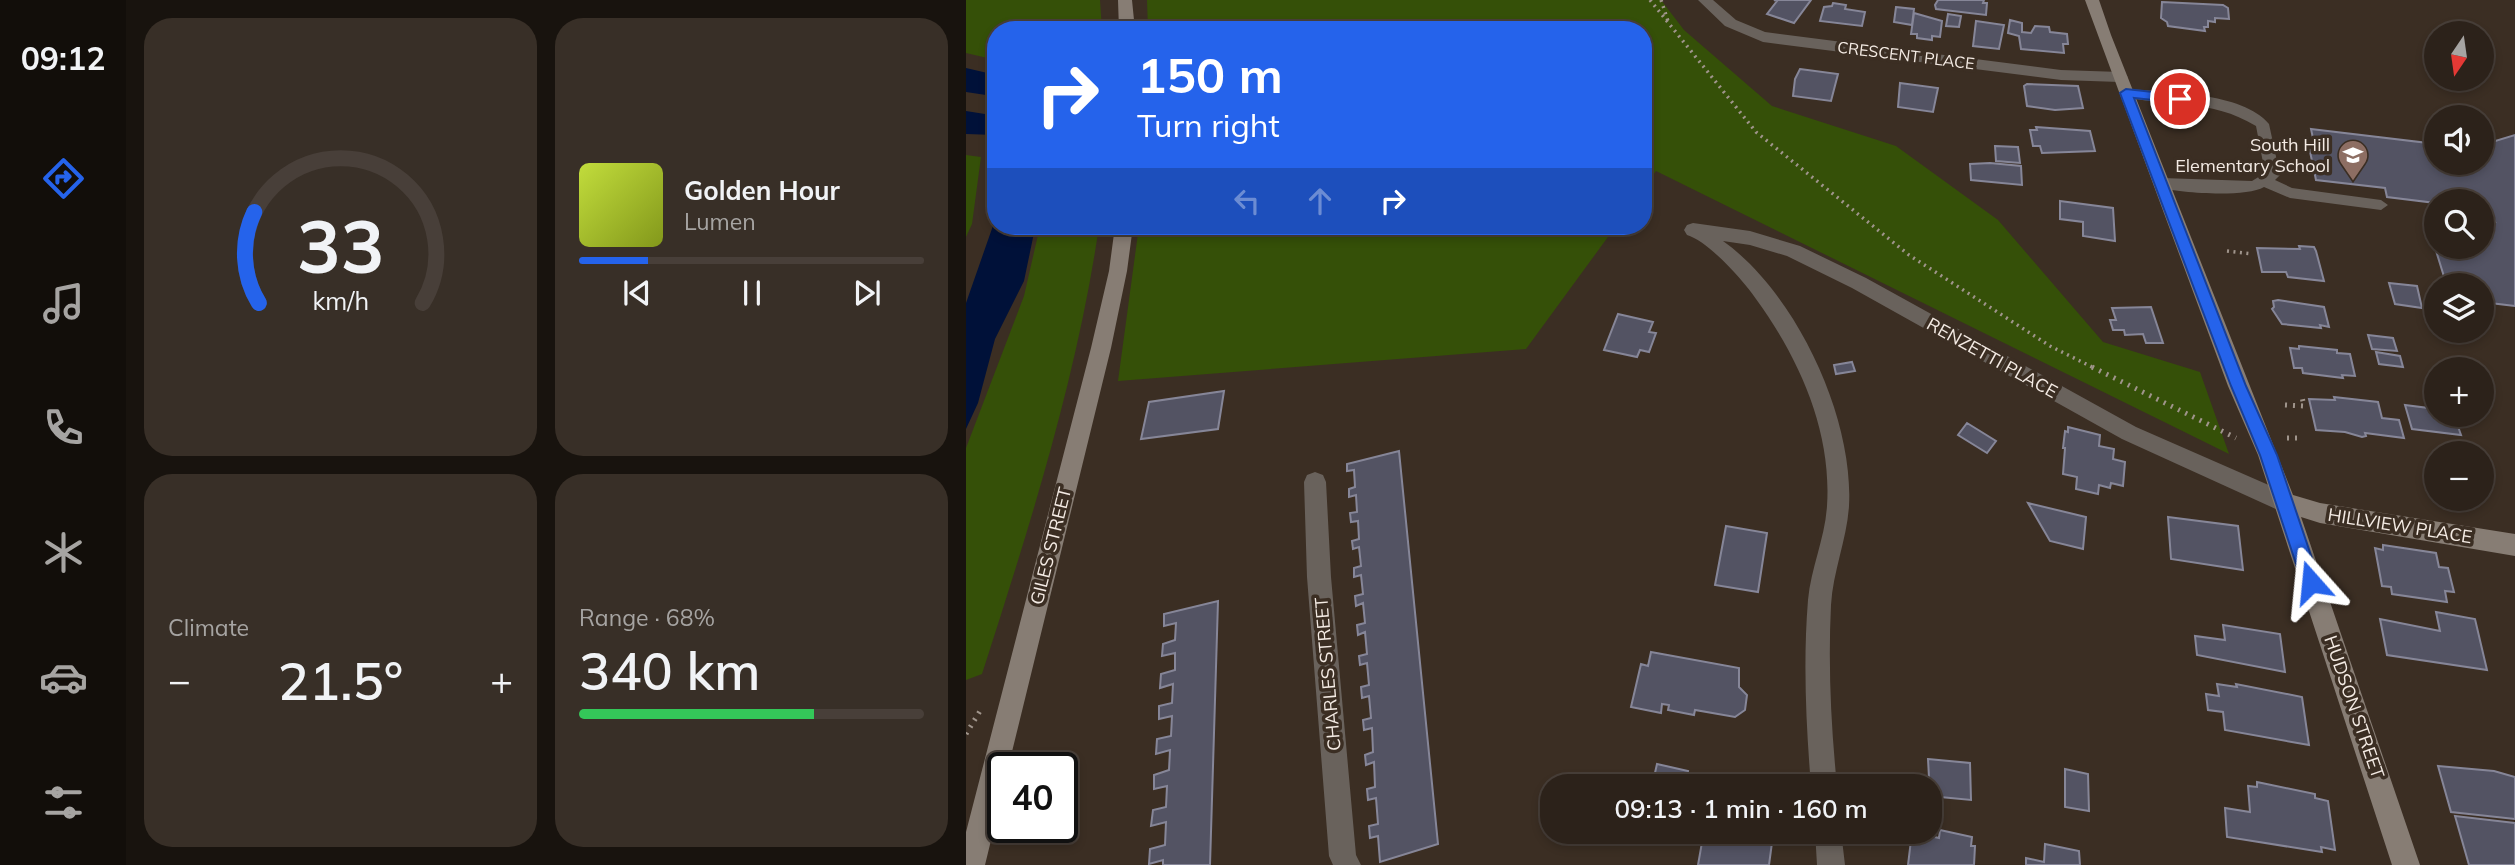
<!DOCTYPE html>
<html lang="en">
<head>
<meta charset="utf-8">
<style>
  :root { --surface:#2c221a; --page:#382f27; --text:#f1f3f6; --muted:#a6a4a2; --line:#483f39; --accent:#2563eb }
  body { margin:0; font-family:Mulish,sans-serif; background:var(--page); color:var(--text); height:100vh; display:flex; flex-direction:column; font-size:26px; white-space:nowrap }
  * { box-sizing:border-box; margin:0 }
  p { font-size:23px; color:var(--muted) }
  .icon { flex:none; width:38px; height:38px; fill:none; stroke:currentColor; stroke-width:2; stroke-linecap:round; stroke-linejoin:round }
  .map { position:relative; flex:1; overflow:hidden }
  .side { display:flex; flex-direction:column; gap:18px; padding:18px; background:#18130e; width:840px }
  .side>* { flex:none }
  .guide { position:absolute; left:21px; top:21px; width:665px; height:214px; border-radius:28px; box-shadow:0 4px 10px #0003,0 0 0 2px var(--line); background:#2563eb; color:#fff; overflow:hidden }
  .needle { width:46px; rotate:193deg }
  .tools { position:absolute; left:1458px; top:21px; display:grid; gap:14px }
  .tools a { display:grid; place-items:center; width:70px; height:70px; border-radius:50%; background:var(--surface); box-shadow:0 4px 10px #0003,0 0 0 2px var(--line); font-size:35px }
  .speed { position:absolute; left:21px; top:752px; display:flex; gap:14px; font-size:35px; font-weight:700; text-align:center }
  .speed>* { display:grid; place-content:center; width:91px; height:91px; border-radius:50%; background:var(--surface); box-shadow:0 4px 10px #0003,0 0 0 2px var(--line); line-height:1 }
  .speed .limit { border:4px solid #111; border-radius:10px; background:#fff; color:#111 }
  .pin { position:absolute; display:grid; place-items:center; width:60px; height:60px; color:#fff; margin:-30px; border:4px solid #fff; border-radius:50%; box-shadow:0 2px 7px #0007 }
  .me { position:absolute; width:77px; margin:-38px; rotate:342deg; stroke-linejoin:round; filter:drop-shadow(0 0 5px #0008) }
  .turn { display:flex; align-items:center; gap:24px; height:147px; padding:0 35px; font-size:32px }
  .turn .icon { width:91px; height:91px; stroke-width:2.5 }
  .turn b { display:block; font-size:49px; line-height:60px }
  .lanes { display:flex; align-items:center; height:66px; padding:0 35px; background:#0003; justify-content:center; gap:35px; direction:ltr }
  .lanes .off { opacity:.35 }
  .big { font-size:52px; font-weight:600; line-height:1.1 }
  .side .tile { flex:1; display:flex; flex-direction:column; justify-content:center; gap:10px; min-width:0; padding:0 24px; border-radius:28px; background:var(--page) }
  .side .dial { align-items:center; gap:0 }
  .dial svg { height:182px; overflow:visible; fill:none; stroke:var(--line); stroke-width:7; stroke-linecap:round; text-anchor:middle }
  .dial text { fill:var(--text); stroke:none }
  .song { display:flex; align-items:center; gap:21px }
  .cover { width:84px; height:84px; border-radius:10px; background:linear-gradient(135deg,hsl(70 70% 55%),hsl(70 70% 35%)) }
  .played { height:7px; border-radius:4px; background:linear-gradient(90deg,var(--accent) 20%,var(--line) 20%) }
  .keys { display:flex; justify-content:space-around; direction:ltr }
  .heat { display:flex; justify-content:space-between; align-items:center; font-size:38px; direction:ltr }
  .charge { height:10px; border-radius:5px; background:linear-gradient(90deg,#34c759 68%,var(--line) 0) }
  .side .tiles { flex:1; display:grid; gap:18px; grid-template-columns:repeat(2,1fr) }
  .trip { position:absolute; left:574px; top:774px; width:402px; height:70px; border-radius:28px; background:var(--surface); box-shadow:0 4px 10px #0003,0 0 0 2px var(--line); font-weight:600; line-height:70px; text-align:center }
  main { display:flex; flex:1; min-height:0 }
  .tab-bar { display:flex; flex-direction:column; width:126px; justify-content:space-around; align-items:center; background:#120e0a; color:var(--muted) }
  .tab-bar .icon { width:49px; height:49px }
  .tab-bar .active { color:var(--accent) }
  .tab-bar b { font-size:32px; color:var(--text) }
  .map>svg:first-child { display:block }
</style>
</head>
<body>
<main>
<nav class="tab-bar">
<b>09:12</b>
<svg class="icon active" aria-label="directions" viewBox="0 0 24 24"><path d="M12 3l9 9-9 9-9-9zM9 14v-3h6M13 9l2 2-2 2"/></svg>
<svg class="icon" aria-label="music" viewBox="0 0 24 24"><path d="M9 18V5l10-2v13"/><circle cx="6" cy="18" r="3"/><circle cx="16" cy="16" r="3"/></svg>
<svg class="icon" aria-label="phone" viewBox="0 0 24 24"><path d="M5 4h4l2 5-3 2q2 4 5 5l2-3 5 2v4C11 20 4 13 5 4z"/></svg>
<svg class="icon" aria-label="climate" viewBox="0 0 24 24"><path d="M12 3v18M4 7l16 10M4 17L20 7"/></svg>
<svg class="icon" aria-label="car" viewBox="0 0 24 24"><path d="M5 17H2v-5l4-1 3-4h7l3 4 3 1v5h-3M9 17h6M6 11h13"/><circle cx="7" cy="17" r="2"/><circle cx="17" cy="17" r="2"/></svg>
<svg class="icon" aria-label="filters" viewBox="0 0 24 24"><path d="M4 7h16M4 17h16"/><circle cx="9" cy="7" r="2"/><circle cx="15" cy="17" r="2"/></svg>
</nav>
<section class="side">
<div class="tiles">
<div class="tile dial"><svg viewBox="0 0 100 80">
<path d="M14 69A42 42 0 1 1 86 69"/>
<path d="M14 69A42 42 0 0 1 12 29" stroke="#2563eb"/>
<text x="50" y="56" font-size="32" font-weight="700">33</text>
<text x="50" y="72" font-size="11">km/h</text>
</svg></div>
<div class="tile">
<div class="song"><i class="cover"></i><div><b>Golden Hour</b><p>Lumen</p></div></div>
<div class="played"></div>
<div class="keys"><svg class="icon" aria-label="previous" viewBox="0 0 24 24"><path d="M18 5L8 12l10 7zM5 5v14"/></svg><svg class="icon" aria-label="pause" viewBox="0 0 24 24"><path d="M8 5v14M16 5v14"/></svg><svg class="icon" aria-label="next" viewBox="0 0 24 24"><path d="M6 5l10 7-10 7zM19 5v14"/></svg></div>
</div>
<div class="tile"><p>Climate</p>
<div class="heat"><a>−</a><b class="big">21.5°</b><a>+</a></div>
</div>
<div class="tile"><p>Range · 68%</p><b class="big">340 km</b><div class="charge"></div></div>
</div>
</section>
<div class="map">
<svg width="1549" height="865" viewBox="0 0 1549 865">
  <rect width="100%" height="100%" fill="#3b2e23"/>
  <!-- green -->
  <path fill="#355008" d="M0 0H134L136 30H30V60L0 53Z
    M181 0H695L718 30 806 106 930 146 1032 220 1137 342 1234 372 1263 454 690 171 677 188V30H182Z
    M0 155 15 157 6 224 0 237Z
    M74 226H133C111 378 63 528 16 674L0 680V448L58 296Z
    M173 226H650L560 349 152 381Z"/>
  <!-- water -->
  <path fill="#001139" d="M0 68 30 75V104L20 95 0 92Z
    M0 111 25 115 30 113V135L0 134Z
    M30 208V226H70L69 228 58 281 29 339 12 403 0 429V303L29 220Z"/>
  <!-- building -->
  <path fill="#535363" stroke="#868698" stroke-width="2" d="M808 0H845L828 23 801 14 811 1Z
    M972 0H1018L1017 3H1021L1020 15 970 9 969 5Z
    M1196 2 1257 5 1262 8 1263 19 1249 18V22L1242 21V27H1238L1239 31 1202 26 1201 22 1195 18Z
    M867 3 880 5 879 9 899 12 896 26 854 21 858 7 866 6Z
    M930 7 948 9 946 25 928 22Z
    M948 13 976 21 974 37 966 36V40L951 38V34H945Z
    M982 14 995 16 993 27 980 26Z
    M1044 20 1056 23V32L1065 33 1069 26 1083 27 1084 32 1101 34 1102 44H1097L1098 53 1055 49 1053 36 1042 33Z
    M1010 21 1038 25 1033 49 1007 46Z
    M834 69 872 74 865 101 827 96 829 79Z
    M934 83 972 88 967 112 932 107Z
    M1061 84 1112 86 1117 108 1089 110 1061 106 1058 86Z
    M1070 127 1124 131 1129 151 1076 153 1074 146H1067L1064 130H1071Z
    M1345 129 1470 144V163H1516V145L1549 135V306L1516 302V285L1480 283 1467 241H1470V247H1516V221L1529 222 1524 210 1516 209V201H1470V203L1421 197 1419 188 1350 180 1342 142 1348 143Z
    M1029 146 1052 147 1054 163 1030 161Z
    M1024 163 1055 166 1056 185 1005 180 1004 164Z
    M1094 201 1147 208 1149 241 1117 236V222L1094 219Z
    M1333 246 1348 247 1350 251 1358 281 1322 277 1320 272H1296L1291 248 1334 249Z
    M1423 283 1451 286 1456 308 1429 304Z
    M1312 300 1358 307 1363 327 1354 325 1355 328 1316 324 1306 309 1308 307 1307 301Z
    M1146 308 1185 307 1197 343H1180L1177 334 1159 335 1158 330H1147L1144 320H1150Z
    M652 314 687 322 683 332 690 333 683 352 674 350 671 357 638 350Z
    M1402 335 1427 338 1431 351 1406 349Z
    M1333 346 1371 350V353L1384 354 1389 376 1376 375 1377 378 1337 373 1336 368H1328L1324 348 1333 349Z
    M1410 352 1434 356 1437 367 1413 364Z
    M886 362 889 371 870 374 868 365Z
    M258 391 252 429 175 439 183 402Z
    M1368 397 1412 402 1416 418 1433 420 1438 438 1399 433 1400 436 1396 437 1379 432 1350 430 1343 399 1369 400Z
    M1439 405 1470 409V415H1488L1495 435 1446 429Z
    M1001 423 1030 441 1021 453 992 435Z
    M1102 427 1134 435 1133 446 1148 449 1147 459 1159 462 1157 486 1145 483 1144 488 1133 485 1132 494 1110 489 1111 477 1097 474 1099 448H1097L1099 431 1102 432Z
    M433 451 472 844 414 862 412 836 404 838 403 826 412 824 410 798 402 800 401 789 409 787 408 762 400 765 399 755 407 752 406 728 398 730 397 720 405 718 403 696 396 698 395 687 403 685 401 663 394 665 393 656 401 654 399 632 392 635 391 625 399 623 397 603 390 606 389 596 397 594 395 575 388 577V568L395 566 393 547 387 549 386 541 393 539 392 521 385 522 384 513 391 512 390 495 383 497V489L389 487 388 470 381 471V464Z
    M1062 503 1120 517 1117 549 1084 541Z
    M1202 517 1272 526 1277 570 1205 559Z
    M760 526 801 533 792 592 749 585Z
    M1417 545 1470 553 1473 567 1482 568 1488 592 1479 591 1481 602 1426 594 1425 587 1416 586 1409 548 1417 550Z
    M252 601 244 865H197V860L183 864 184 849 199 845 200 822 185 826 187 810 200 807 201 786 188 789V775L203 770 204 750 190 754 191 739 205 736 206 716 193 719V706L206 703 207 684 194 688 195 674 209 670V653L196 656 197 644 209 640 210 623 198 626V614Z
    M1470 612 1509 619 1521 670 1421 655 1414 619 1474 631Z
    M1257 625 1314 634 1319 672 1231 655 1229 636 1259 640Z
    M685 652 773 668V687L781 695 779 710 769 717 729 710 728 715 702 710 703 705 696 704 695 713 665 707 675 664 682 666Z
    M1251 684 1271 687 1270 684 1336 697 1343 745 1259 730 1257 712 1242 710 1240 694 1253 696Z
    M962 759 1004 763 1005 800 964 796Z
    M691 764 722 771 719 786H686Z
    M1472 766 1528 771 1549 777V819L1485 812Z
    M1099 769 1122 774 1123 811 1099 807Z
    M1291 782 1349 794V798L1362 801 1369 850 1355 847 1356 852 1261 837 1259 808 1284 812 1282 786 1291 787Z
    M1489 816 1549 823V865H1503Z
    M974 830 1006 837 1005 846H1009L1008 865H942L946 832 973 838Z
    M738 831H785L807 835 803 865H732Z
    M1079 844 1113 851 1114 865H1060V858L1078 862Z"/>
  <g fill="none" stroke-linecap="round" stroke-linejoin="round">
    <!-- path-far1 -->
    <path stroke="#a0958c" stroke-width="3.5" stroke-dasharray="2 4.5" stroke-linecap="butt" d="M684 0 790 132 943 255 1084 346 1130 369
      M695 0 703 24
      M1261 251 1286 254"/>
    <!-- path -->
    <path stroke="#a0958c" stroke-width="5" stroke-dasharray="2 6" stroke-linecap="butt" d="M1126 367 1270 438
      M1319 405 1338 406 1336 397
      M1321 438H1331
      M0 734 14 711"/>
    <!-- lane -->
    <path fill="#69625c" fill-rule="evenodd" d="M1160 89C1199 92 1277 92 1303 124L1314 175 1309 180 1326 188 1415 200 1422 205 1415 210 1324 198 1298 187C1279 198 1212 193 1191 187L1189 183 1196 178 1286 181 1299 173 1290 126C1244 98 1203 108 1155 96V90Z"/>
    <!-- street -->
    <path fill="#69625c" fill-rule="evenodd" d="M732 0H747L770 20 799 32 1095 70 1154 72 1162 77 1154 82 1095 80 797 42 759 26Z
      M727 223 784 231 834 246 900 278 1170 427 1328 496 1331 503 1328 510 1320 513 1312 510 1156 439 886 288 821 256 784 245 757 241C830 293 888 417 883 506 881 539 867 571 865 605 862 666 865 726 871 786H845C840 724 837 662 842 600 845 568 859 538 861 506 866 431 833 358 790 299 777 280 742 241 721 235L718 230 721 225Z
      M349 472 357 475 360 482 365 577 390 855 395 865H367L363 856 341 577 338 482 341 475Z
      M849 831H875L879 865H851Z"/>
    <!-- secondary -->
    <path fill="#877d74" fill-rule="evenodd" d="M152 0H166L169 30H153Z
      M1119 0H1133L1145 35 1327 495 1354 503 1549 534V556L1354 523 1335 517 1454 865H1426L1292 455 1262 386Z
      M149 226H167L161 271 145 348 42 768H37V791L19 865H0V832L125 348 143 271Z"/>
  </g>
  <!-- route -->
  <path fill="#2563eb" stroke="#184099" stroke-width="2" d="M1160 89 1214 95 1220 99 1214 103 1168 98 1280 386 1311 455 1354 582 1351 587 1345 590 1339 587 1336 582 1294 455 1265 386 1154 93Z"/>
  <!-- icons -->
  <defs>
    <g id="school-pin" transform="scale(1.575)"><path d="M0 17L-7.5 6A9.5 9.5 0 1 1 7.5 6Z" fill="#8d6e63" stroke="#3b2e23"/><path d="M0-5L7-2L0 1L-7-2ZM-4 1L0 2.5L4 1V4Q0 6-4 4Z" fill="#fff"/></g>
  </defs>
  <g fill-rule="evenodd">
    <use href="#school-pin" x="1387" y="155"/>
  </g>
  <g text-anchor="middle" stroke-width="7" stroke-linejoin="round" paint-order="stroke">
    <!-- far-street labels -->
    <g font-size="16" fill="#f4ebe4" stroke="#3b2e23">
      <text transform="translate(940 55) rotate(7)" y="6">CRESCENT PLACE</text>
    </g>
    <!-- poi labels -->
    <g font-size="18" fill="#f4ebe4" stroke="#3b2e23" text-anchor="end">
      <text x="1364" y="151">South Hill<tspan x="1364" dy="21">Elementary School</tspan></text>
    </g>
    <!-- street labels -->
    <g font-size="18" fill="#f4ebe4" stroke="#3b2e23">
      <text transform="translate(1026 358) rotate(29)" y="6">RENZETTI PLACE</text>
      <text transform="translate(1434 526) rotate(9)" y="6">HILLVIEW PLACE</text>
      <text transform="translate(85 546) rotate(-76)" y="6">GILES STREET</text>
      <text transform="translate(362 674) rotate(-95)" y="6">CHARLES STREET</text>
      <text transform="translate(1388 707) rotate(71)" y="6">HUDSON STREET</text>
    </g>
  </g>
</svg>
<div class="tools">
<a><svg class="needle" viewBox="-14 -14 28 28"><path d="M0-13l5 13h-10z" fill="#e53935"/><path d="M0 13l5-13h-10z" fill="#a6a4a2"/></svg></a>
<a><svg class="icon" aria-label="sound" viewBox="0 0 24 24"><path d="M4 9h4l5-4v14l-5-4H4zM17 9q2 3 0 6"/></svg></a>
<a><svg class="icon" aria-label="search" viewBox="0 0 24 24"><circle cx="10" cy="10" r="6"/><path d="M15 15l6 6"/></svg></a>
<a><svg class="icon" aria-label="layers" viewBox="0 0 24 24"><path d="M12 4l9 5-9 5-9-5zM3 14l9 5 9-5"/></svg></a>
<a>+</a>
<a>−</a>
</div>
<div class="speed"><div class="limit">40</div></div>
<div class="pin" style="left:1214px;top:99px;background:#d93025"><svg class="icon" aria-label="arrive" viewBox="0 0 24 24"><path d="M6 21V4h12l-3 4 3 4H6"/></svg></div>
<svg class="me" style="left:1345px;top:582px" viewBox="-20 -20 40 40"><path d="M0-17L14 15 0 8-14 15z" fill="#2563eb" stroke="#fff" stroke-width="4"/></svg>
<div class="trip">09:13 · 1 min · 160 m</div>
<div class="guide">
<div class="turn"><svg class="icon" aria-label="right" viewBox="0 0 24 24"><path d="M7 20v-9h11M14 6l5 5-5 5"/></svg><div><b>150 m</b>Turn right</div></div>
<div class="lanes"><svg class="icon off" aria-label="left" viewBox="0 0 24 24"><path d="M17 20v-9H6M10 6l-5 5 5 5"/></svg><svg class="icon off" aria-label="ahead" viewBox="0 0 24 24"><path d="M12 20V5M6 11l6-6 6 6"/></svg><svg class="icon" aria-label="right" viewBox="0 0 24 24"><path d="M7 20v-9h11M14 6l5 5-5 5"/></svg></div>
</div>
</div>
</main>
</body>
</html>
